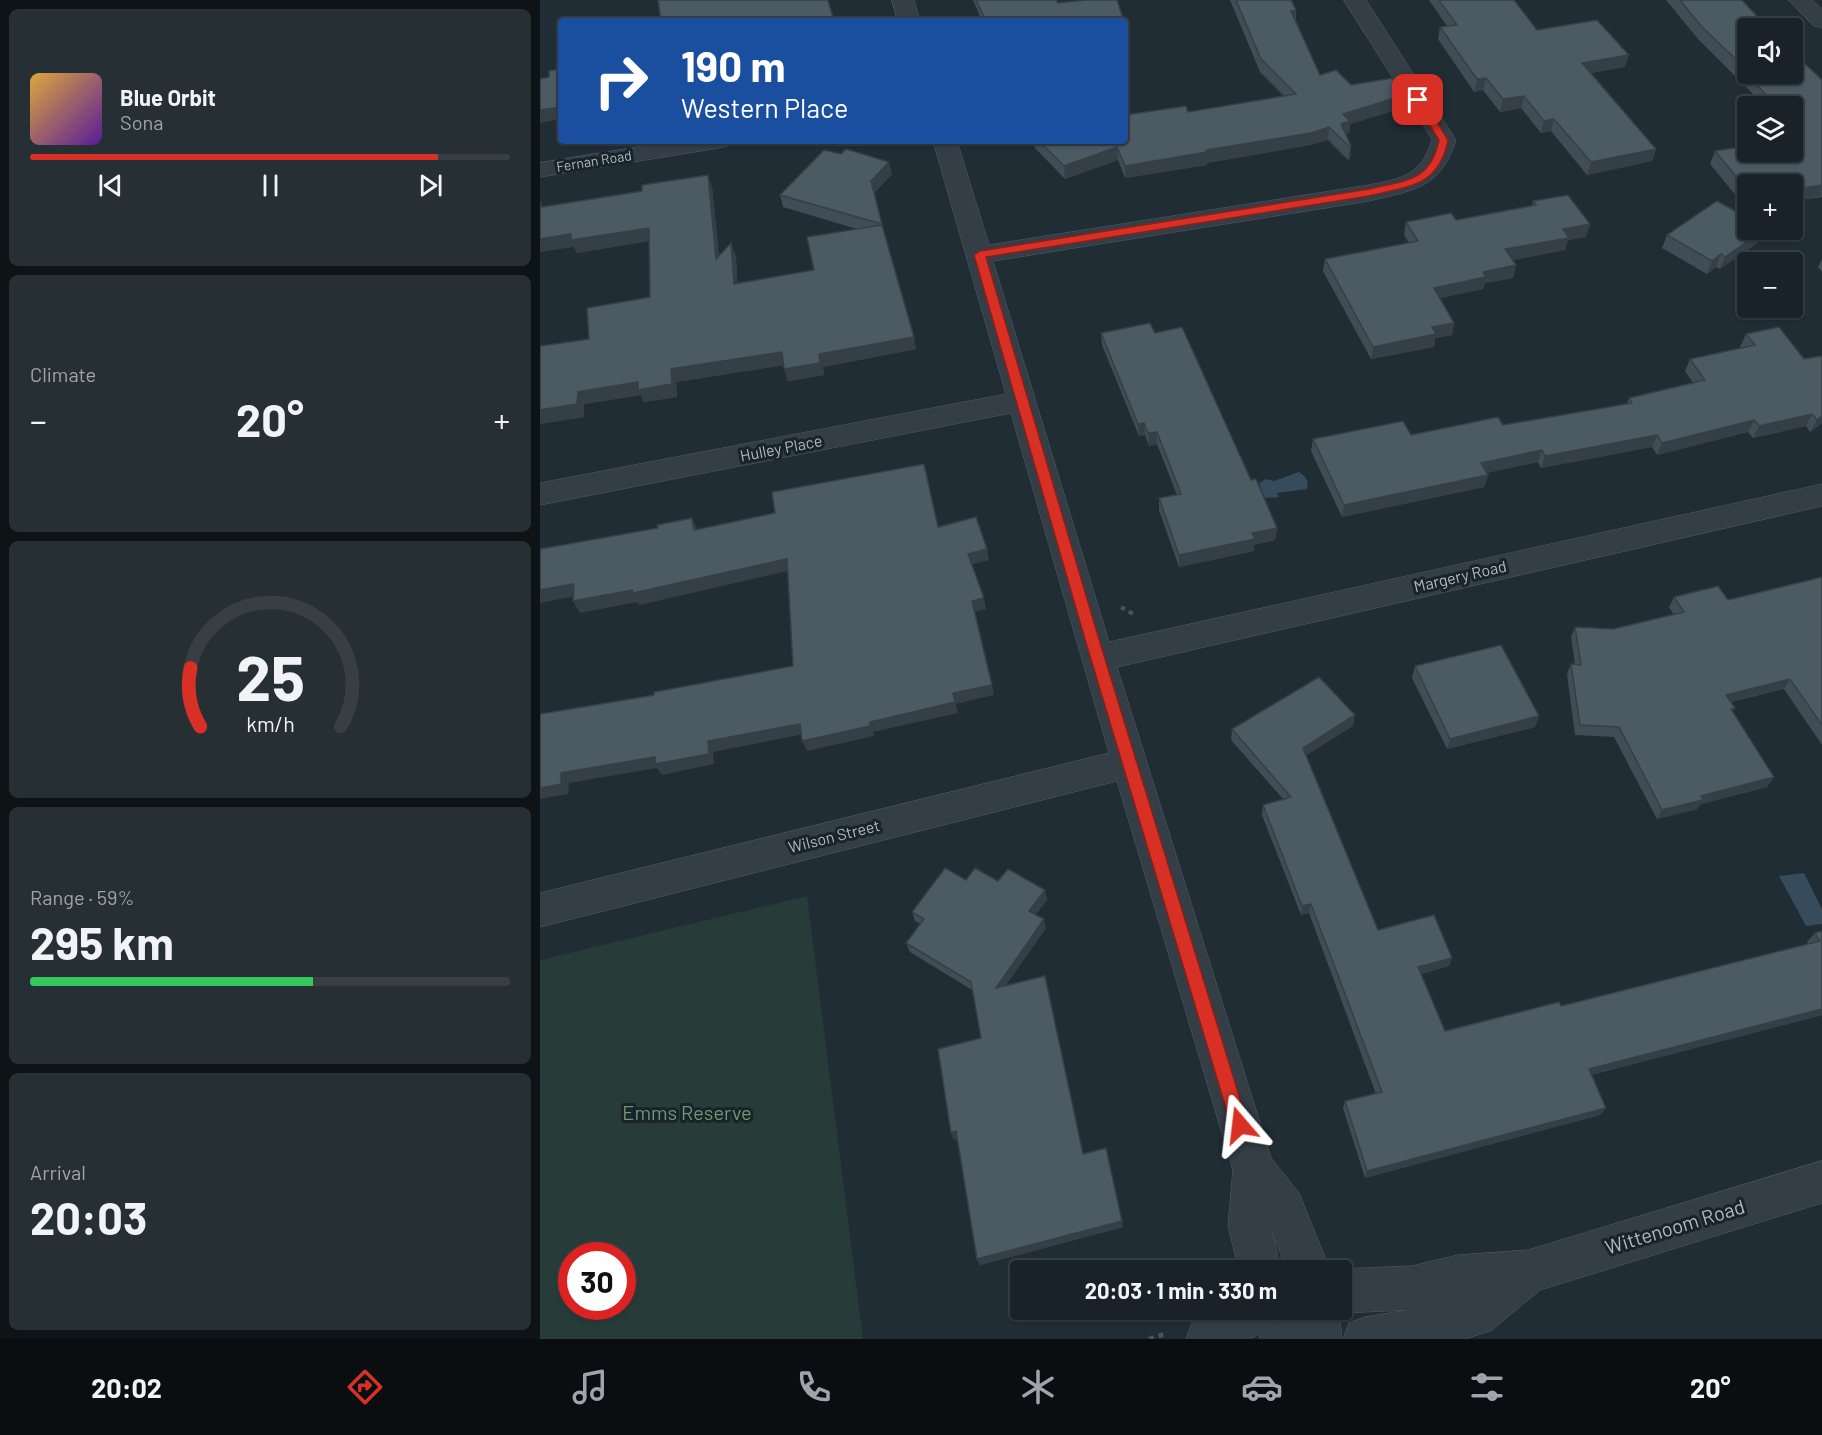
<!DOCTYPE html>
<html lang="en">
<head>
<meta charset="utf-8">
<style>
  :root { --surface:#192228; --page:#262f34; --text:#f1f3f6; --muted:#9fa4a8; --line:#373f45; --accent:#d93025 }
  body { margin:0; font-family:Barlow,sans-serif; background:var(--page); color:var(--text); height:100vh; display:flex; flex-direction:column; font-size:22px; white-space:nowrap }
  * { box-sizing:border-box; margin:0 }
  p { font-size:20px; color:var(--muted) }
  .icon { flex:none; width:33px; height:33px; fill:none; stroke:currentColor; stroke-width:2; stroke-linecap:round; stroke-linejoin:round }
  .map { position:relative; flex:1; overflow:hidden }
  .panel { display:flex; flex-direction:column; gap:9px; padding:9px; background:#0e1316; width:540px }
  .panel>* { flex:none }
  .banner { position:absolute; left:18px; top:18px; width:570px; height:126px; border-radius:6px; box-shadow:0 2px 4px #0004,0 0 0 2px var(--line); background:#1a4fa0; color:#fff; overflow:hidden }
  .controls { position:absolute; left:1197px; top:18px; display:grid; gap:12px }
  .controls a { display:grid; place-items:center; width:66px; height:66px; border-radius:6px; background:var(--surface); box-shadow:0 2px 4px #0004,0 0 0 2px var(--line); font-size:30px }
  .speed { position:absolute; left:18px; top:1242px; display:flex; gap:12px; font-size:30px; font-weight:700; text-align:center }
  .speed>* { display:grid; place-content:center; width:78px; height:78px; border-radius:50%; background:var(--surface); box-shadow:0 2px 4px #0004,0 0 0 2px var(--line); line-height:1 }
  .speed .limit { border:9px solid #d22; background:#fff; color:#111 }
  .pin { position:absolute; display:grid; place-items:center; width:51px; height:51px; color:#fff; margin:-26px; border-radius:12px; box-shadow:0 3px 9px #0006 }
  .me { position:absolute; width:66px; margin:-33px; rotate:343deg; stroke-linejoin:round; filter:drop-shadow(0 0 4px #0008) }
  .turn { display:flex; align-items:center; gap:21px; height:126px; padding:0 24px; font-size:27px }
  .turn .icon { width:78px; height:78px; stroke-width:2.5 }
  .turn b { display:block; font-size:42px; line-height:51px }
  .big { font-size:45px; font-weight:700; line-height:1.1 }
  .panel .card { flex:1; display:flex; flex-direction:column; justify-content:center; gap:9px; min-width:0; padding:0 21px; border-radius:9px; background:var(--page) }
  .panel .dial { align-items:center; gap:0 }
  .dial svg { height:156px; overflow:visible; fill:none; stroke:var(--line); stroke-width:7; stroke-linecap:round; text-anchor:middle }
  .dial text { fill:var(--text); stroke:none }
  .song { display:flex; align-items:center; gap:18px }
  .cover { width:72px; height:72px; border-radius:9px; background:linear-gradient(135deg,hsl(40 70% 55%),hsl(270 70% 35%)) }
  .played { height:6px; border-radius:3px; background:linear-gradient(90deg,var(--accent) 85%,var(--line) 85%) }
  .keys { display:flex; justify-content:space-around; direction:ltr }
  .heat { display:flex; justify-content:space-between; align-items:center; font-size:33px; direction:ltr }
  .charge { height:9px; border-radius:4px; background:linear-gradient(90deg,#34c759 59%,var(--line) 0) }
  .trip { position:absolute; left:470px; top:1260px; width:342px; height:60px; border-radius:6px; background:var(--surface); box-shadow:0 2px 4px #0004,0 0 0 2px var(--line); font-weight:700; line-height:60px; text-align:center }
  .menu { display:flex; height:96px; justify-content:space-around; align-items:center; background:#0a0e10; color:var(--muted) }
  .menu .icon { width:42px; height:42px }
  .menu .current { color:var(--accent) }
  .menu b { font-size:27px; color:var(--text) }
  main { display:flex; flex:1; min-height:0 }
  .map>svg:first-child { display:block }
</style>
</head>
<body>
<main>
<section class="panel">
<div class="card">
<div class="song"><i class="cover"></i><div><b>Blue Orbit</b><p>Sona</p></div></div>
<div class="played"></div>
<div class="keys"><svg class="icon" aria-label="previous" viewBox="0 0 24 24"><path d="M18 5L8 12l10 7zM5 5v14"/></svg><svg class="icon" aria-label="pause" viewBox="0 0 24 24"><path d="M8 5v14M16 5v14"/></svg><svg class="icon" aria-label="next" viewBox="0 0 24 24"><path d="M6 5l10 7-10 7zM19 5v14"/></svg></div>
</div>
<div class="card"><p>Climate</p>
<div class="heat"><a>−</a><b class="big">20°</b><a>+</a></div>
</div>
<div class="card dial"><svg viewBox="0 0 100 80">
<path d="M14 69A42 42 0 1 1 86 69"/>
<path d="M14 69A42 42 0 0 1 9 39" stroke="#d93025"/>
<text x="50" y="56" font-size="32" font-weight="700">25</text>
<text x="50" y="72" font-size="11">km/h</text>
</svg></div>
<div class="card"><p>Range · 59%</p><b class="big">295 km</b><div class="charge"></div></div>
<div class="card"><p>Arrival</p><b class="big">20:03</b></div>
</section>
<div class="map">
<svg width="1282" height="1339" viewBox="0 0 1282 1339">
  <rect width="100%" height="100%" fill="#212d35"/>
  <!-- green -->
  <path fill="#273b38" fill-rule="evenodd" d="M267 896 323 1339H0V960ZM32 1256H82V1306H32Z"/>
  <!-- water -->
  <path fill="#364b5b" d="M759 472C766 476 769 481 767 489L737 493 739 497 725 498 719 483 726 479 734 481Z
    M1264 873 1282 909V924L1266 926 1239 876Z"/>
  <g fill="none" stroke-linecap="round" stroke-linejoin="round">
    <!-- minor casing -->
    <g stroke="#525c64" stroke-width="1">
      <path id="minor" d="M352 0H374L380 21H358Z
        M804 0H826L916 140C901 189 873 190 829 201L453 261 569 642 1282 484V506L577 667 731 1158 759 1193 790 1270H747L732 1232 741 1270H699L688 1226 693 1170 577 781 0 927V893L569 753 471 413 0 505V483L466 394 393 141H417L449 245 829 185C863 178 881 176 892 140Z
        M1249 0H1272L1282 9V28L1274 26Z
        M135 141H191L187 146 179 148 0 177V163Z
        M710 1310H754L755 1313V1310H799L802 1339H721Z"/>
    </g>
    <!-- tertiary casing -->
    <g stroke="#525c64" stroke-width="1">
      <path id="tertiary" d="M1282 1161V1203L1000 1290 952 1330 925 1339H803L809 1323 825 1317 868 1310 801 1313 793 1310H801V1270H798L801 1269 872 1266 918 1255 988 1250Z
        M676 1310H739L733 1326 710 1339H646L652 1323Z"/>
    </g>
    <!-- path-far1 -->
    <path stroke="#445756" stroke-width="4" stroke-dasharray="4.5 4.5" stroke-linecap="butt" d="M581 607 595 615"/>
    <!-- path -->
    <path stroke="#445756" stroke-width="4.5" stroke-dasharray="5 5" stroke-linecap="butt" d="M609 1339 628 1333"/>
    <!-- minor -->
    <use href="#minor" fill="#343e46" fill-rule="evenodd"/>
    <!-- tertiary -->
    <use href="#tertiary" fill="#343e46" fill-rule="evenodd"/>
  </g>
  <!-- wall -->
  <path fill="#414d56" d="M433 0H516L518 3 584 21H442Z
    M690 0H751L756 10V20L780 75 811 85 856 110 810 124 809 133 806 134 811 146 810 159 808 160 788 140 770 145 667 163V165L585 178 578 160 525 179 495 148 492 141H585L648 112 744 96 720 72Z
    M889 0H974L997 30 1085 67 1051 73 1116 149 1112 161 1047 175 1011 131 1001 133 981 108 960 112 943 90 934 92 898 39 900 27 907 26Z
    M1126 0H1202L1208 28V74H1252L1256 58 1282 80V197L1252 201V184H1208L1207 209 1170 164 1175 151 1252 152V106H1220L1212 98 1213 94 1158 39Z
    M352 174 334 193 376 349 283 367 284 375 248 381 243 365 136 382 137 397 104 402 101 395 44 404V417L0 424 49 339 110 297 109 241 37 253 34 247 3 206 172 187 179 256H196L197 283 274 270 317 229 243 207 240 195Z
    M993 201 1050 224 1046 237 1028 240 1025 250 973 260 976 265 973 278 945 283 943 289 900 298 914 323 912 335 895 338 894 347 831 359 783 271 785 259 869 243 864 235 866 222 916 220 992 206Z
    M1127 235 1220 241 1180 269 1176 267 1167 274 1122 248Z
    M1282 259V272L1278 267Z
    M561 333H615L711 480 737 528 735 540 714 545V551L639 567 619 510V498L637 495 617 444 609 446 605 435 599 436 562 345Z
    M1206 334 1264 359 1282 356V423L1270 432 1266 426 1213 438 1208 432 1117 455 1112 447 1001 468 998 462 946 473 948 475 944 487 802 517 771 451 773 439 871 435 963 425 1087 404 1089 398 1153 383 1145 371 1150 359 1201 348 1200 347Z
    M1282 577V745L1244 689 1191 702 1195 708 1192 712 1234 777 1227 787 1161 804 1157 809 1117 819 1074 737 1035 735 1027 674 1031 664H1035L1031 637 1035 627 1073 629 1134 615 1129 607 1134 597 1188 600Z
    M875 666 999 716 995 727 907 749 872 678Z
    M813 726 766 755 838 930 912 958 909 966 881 974 905 1031 1021 1006 1268 944 1267 942 1275 933 1282 931V1015L1051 1075 1066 1108 1060 1115 825 1178 803 1108 805 1101 836 1094 769 913 761 915 722 815 723 805 743 799 691 740 692 729Z
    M458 881 505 890 507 900 496 914 506 928 466 985 543 1154 582 1221 583 1227 440 1265 437 1259 418 1139 414 1140 441 1038 432 990 370 952 366 943 381 924 375 921 372 912Z"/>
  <!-- shaded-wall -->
  <path fill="#353f46" d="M756 10 755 23 751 11Z
    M589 36 590 48 585 49V37Z
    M1089 55 1085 67 1039 75 1042 63Z
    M946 78 943 90 934 92 937 79Z
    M984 96 981 108 960 112 963 99Z
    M858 97 856 110 810 124 809 133 800 136 803 114Z
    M21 107V119L0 123V110Z
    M1014 119 1011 131 1001 133 1004 121Z
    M789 127 788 140 770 145 667 163V165L585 178V166Z
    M811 146 810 159 808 160 810 147Z
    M577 147 578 160 525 179 524 166Z
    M1116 149 1112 161 1047 175 1051 162Z
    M349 162 352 174 333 193 331 181Z
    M168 175 172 187 180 271 176 259Z
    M1282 185 1281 196 1252 201V190Z
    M1050 224 1046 237 1028 240 1025 250 962 262 965 249 1023 229Z
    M109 228 113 240 37 253 34 247 0 252V239L31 234Z
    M1224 230H1225L1220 241 1180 269 1185 257Z
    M191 243 196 256 198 296 194 284Z
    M1181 254 1176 267 1167 274 1172 261Z
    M976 265 973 278 945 283 943 289 891 300 894 288 943 272Z
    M914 323 912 335 895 338 894 347 831 359 833 347 892 327Z
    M374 337 376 349 283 367 284 375 248 381 244 369 279 354Z
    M242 352 246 365 136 382 137 397 104 402 101 395 44 404V417L0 424V410L38 392 131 369Z
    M1272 414 1266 426 1213 438 1219 426Z
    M1282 416V423L1270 432 1277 420Z
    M1214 420 1208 432 1117 455 1122 443Z
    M604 423 605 435 599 436 598 424Z
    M617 432V444L609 446 608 433Z
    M1117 435 1112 447 1001 468 1005 456Z
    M1002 450 998 462 937 475 941 463Z
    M948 475 944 487 802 517 804 505Z
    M152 518 157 529 154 530Z
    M737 528 735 540 714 545V551L639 567V555L712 533Z
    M447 549 449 560 430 565 428 554Z
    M247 559 252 570 99 605 97 602 40 613 33 601Z
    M34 584 41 595 0 603V590Z
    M444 598 446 609 434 612 432 601Z
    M1250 679 1244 689 1180 704 1186 695Z
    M452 685 454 695 416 704 418 713 333 732 334 736 267 751 262 741 330 722 413 693Z
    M815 715 813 726 762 758 763 748Z
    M999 716 995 727 907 749 910 739Z
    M260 724 264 734 173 752 174 764 122 775 117 768 29 783 28 794 0 799V788L21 773 168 741Z
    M1234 777 1227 787 1161 804 1157 809 1117 819 1122 810 1161 796Z
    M505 890 507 900 491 920 489 911Z
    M771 904 769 913 761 915 762 906Z
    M504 919 506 928 458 996 456 988Z
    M912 958 909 966 875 976 878 967Z
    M1282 1009V1015L1043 1077 1049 1069Z
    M1066 1108 1060 1115 825 1178 827 1171Z
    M416 1131 420 1138 414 1140 411 1133Z
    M582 1221 583 1227 440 1265 437 1259Z"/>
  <!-- building -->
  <path fill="#4c5a64" stroke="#353f46" stroke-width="1.5" d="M118 0H288L294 21H121Z
    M436 0H516L518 3 546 0H577L584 21H446Z
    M696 0H751L756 10 751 11 780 75 796 70 811 85 853 78 858 97 803 114 810 121 801 124 811 146 810 147 789 127 771 133 666 150 667 152 585 166 577 147 524 166 499 141H585V115L646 106 648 112 756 94 721 59Z
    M899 0H974L997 30 1057 20 1089 55 1042 63 1116 149 1051 162 1014 119 1004 121 984 96 963 99 946 78 937 79 900 27 917 25Z
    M1140 0H1202L1228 28H1208V71L1162 27Z
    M585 23 589 36 585 37Z
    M1252 54 1256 58 1258 57 1282 80V185L1252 190V184H1208V191L1175 151 1208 146V152H1252V106H1236L1217 85H1221L1210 74H1252Z
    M21 69V107L0 110V79L9 77V71Z
    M306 149 349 162 331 181 342 224 240 195 284 150 301 154Z
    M168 175 176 259 191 243 194 284 274 270 267 237 342 225 374 337 279 354 280 363 244 369 242 352 131 369 132 384 98 390V382L38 392 37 404 0 410V346L49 339 47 308 110 297 109 228 31 240V234L0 239V203H1V207L102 191V185Z
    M1028 195 1050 224 1023 229 1029 238 965 249 976 265 943 272 946 277 894 288 914 323 892 327 896 334 833 347 785 259 878 241 866 222 911 213 916 220 996 205 993 201Z
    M1177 201 1208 218V230H1224L1185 257 1181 254 1172 261 1127 235Z
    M610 323 615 333 642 327 711 480 716 479 737 528 712 533 715 539 639 555 619 498 641 494 617 432 608 433 604 423 598 424 561 333Z
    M1239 327 1264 359 1282 356V416L1277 420 1272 414 1219 426 1214 420 1122 443 1117 435 1005 456 1002 450 941 463 948 475 804 505 773 439 863 421 871 435 958 417 963 425 1092 403 1089 398 1165 380 1150 359 1215 345 1206 334Z
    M384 464 398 527 436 517 447 549 428 554 444 598 432 601 452 685 413 693 415 702 330 722V726L262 741 260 724 168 741 169 754 115 764V757L21 773V784L0 788V714L114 695V692L253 666 247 559 93 593 92 590 33 601 34 584 0 590V549L118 528 117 525 152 518 154 530 235 513 232 492Z
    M1282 577V725L1250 679 1186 695 1195 708 1191 709 1234 777 1161 796 1163 800 1122 810 1079 727 1040 725 1031 664 1041 665 1035 627 1073 629 1144 612 1134 597 1178 586 1188 600Z
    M961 645 999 716 910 739 875 666Z
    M779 677 815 715 763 748 838 930 894 915 912 958 878 967 905 1031 1019 1002 1021 1006 1280 941 1275 933 1282 931V1009L1049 1069 1066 1108 827 1171 805 1101 842 1092 771 904 762 906 723 805 751 797 692 729Z
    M405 868 426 880 435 868 458 881 468 869 505 890 489 911 504 919 456 988 505 976 543 1154 566 1148 582 1221 437 1259 416 1131 411 1133 398 1049 441 1038 431 982 366 943 384 919 372 912Z"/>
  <!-- route -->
  <path fill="#d93025" stroke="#8d1f18" stroke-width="1.5" d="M875 98H882L908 140C899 187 869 186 829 196L446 257 558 636 708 1125 706 1131 700 1133 694 1131 691 1125 544 636 434 255 440 251 829 189C866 180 890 182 899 140L873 100Z"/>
  <g text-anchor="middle" stroke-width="6" stroke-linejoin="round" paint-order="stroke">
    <!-- far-street labels -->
    <g font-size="14" fill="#aeb9c3" stroke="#1a232a">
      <text transform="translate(54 161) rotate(-9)" y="5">Fernan Road</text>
    </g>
    <!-- street labels -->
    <g font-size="16" fill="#aeb9c3" stroke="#1a232a">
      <text transform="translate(241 448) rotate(-11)" y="6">Hulley Place</text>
      <text transform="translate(920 576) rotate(-13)" y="6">Margery Road</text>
      <text transform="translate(294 836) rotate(-14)" y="6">Wilson Street</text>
    </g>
    <!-- near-park labels -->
    <g font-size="20" fill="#709672" stroke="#1a232a">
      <text x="147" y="1120">Emms Reserve</text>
    </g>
    <!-- near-street labels -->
    <g font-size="20" fill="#aeb9c3" stroke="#1a232a">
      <text transform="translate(1135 1227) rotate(-17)" y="7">Wittenoom Road</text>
    </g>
  </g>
</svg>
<div class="controls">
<a><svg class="icon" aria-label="sound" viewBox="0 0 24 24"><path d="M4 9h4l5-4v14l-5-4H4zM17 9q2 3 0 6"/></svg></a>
<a><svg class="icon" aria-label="layers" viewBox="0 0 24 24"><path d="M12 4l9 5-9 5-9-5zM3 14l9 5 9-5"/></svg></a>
<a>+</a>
<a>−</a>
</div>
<div class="speed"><div class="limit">30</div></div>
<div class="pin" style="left:878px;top:100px;background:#d93025"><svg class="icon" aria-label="arrive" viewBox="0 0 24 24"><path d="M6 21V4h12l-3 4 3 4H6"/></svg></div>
<svg class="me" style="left:700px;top:1125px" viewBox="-20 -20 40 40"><path d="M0-17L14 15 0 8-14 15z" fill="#d93025" stroke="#fff" stroke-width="4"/></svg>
<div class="trip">20:03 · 1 min · 330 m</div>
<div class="banner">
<div class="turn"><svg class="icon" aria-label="right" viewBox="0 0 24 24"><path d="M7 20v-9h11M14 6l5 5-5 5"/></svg><div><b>190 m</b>Western Place</div></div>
</div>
</div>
</main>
<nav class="menu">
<b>20:02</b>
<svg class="icon current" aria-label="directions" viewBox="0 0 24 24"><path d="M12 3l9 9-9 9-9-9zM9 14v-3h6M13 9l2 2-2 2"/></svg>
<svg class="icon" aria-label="music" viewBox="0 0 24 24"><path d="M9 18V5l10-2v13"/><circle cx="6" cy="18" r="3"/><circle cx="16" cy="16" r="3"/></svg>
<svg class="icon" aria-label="phone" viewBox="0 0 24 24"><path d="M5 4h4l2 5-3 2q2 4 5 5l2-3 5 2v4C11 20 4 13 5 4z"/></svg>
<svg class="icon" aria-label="climate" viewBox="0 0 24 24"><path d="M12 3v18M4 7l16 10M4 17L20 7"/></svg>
<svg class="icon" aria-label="car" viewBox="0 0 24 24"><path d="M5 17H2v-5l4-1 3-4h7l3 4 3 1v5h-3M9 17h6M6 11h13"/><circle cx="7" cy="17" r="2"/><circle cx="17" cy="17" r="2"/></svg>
<svg class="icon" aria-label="filters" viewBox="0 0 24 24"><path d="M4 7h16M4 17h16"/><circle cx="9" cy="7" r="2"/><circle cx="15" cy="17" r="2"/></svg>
<b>20°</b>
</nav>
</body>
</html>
